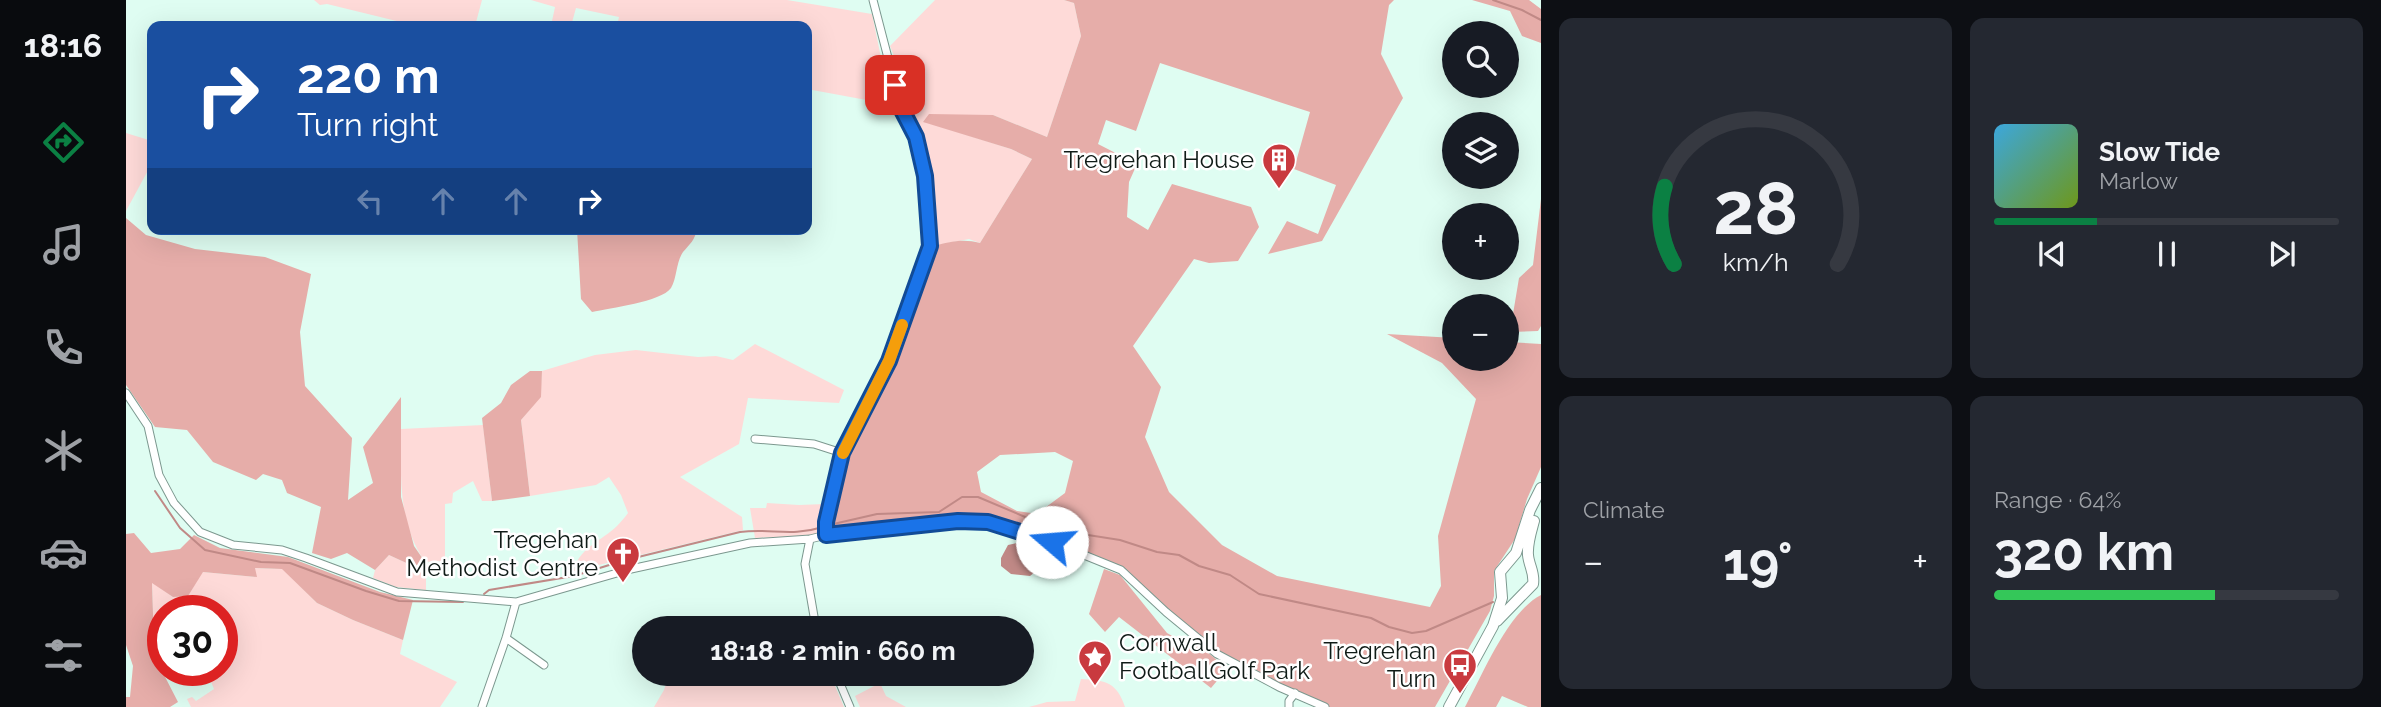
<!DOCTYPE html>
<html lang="en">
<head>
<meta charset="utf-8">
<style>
  :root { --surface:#171b24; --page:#242831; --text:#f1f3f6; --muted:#9ea1a6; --line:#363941; --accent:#0b8043 }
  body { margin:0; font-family:Raleway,sans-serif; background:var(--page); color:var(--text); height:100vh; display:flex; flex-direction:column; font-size:26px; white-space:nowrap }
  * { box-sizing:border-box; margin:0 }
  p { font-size:23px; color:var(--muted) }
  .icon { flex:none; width:38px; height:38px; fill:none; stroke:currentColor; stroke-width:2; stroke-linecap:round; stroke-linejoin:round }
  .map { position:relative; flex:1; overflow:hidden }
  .panel { display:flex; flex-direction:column; gap:18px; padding:18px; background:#0d0f14; width:840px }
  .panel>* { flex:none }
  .hud { position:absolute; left:21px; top:21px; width:665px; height:214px; border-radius:14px; box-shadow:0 7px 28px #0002; background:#1a4fa0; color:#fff; overflow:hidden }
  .controls { position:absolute; left:1316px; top:21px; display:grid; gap:14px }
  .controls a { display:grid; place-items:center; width:77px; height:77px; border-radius:50%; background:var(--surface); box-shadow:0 7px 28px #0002; font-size:35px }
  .speed { position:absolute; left:21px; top:595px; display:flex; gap:14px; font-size:35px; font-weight:700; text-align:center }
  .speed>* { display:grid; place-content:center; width:91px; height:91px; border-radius:50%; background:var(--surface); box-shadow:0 7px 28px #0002; line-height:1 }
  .speed .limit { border:10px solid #d22; background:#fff; color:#111 }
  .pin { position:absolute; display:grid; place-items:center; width:60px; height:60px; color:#fff; margin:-30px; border-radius:14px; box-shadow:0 4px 10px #0006 }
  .me { position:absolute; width:77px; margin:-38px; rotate:288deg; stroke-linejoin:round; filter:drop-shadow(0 0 5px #0008) }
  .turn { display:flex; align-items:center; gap:24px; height:147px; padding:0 35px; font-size:32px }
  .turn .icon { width:91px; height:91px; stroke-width:2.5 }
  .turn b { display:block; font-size:49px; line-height:60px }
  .lanes { display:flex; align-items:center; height:66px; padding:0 35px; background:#0003; justify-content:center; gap:35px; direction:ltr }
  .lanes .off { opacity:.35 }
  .big { font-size:52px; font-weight:700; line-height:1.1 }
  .panel .widget { flex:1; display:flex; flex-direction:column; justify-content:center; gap:10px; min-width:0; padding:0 24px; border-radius:14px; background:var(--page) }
  .panel .dial { align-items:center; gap:0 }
  .dial svg { height:182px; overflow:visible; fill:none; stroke:var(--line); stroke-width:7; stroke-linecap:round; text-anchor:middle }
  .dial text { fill:var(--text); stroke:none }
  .song { display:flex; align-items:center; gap:21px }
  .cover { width:84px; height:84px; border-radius:10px; background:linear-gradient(135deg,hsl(200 70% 55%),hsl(80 70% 35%)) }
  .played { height:7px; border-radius:4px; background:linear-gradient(90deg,var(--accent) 30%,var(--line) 30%) }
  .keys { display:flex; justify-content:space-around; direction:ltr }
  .heat { display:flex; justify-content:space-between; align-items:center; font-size:38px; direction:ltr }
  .charge { height:10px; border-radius:5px; background:linear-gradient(90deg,#34c759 64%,var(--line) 0) }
  .panel .tiles { flex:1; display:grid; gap:18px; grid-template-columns:repeat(2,1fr) }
  .trip { position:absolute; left:506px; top:616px; width:402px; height:70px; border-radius:35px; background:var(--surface); box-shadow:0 7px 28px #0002; font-weight:700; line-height:70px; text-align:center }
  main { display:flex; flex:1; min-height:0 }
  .dock { display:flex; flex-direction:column; width:126px; justify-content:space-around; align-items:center; background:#090b0e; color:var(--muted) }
  .dock .icon { width:49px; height:49px }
  .dock .selected { color:var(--accent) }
  .dock b { font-size:32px; color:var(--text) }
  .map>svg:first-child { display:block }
</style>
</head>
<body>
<main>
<nav class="dock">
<b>18:16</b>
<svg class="icon selected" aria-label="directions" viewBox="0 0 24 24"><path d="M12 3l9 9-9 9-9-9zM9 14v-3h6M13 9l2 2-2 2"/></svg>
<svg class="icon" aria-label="music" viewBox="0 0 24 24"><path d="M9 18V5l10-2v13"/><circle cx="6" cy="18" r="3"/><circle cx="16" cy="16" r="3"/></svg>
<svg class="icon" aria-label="phone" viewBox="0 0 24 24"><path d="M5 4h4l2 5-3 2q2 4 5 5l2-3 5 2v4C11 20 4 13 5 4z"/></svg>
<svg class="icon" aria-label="climate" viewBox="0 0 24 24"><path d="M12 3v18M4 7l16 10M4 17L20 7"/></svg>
<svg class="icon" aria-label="car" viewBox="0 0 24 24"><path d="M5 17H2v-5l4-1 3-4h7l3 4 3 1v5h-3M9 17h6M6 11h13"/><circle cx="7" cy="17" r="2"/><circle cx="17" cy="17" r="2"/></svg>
<svg class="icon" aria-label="filters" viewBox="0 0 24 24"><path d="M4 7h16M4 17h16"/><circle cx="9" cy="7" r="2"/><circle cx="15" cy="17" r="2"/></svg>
</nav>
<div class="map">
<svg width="1415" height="707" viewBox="0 0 1415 707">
  <rect width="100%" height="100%" fill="#dffdf2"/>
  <!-- green -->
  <path fill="#fedad8" d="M188 0H356L349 26H291L201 4 194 5Z
    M405 0H661L746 14 764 101 762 104 681 89V26H491L493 17 450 8 445 26H425L429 7Z
    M809 0H938L948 3 955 36 921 137 867 115 797 121 885 149 906 159 854 243 843 239 806 246 801 164 797 144 781 115 771 75 775 73 764 46Z
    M0 133 26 141V163L0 211Z
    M629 344 718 390 713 403 622 398 613 444 554 477 616 517 617 530 448 571C451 549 477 540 491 526 495 522 499 517 502 513L495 495 483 477 470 485 404 496 395 420 414 397 416 371 469 355 510 350 572 357 590 356 607 360Z
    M357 425 366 501H356L347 481 327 493 326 503 319 504V561L299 562C271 520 275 477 275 429Z
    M641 503 673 505 699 504 695 531C680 541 648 536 629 538L624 508H640Z
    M263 555 300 572V590L270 587 247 578 249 570Z
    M128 568 157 569 191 603 227 620 277 640 274 654 331 682 314 707H65L61 699 66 697 70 701 88 689 83 677 66 683 62 670H96V611H37L36 671 28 645 26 582 47 597 77 572 130 577Z
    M543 674H704L718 707H528L538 690Z
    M955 679C979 680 991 682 999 707H903L921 702 949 701Z
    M754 683 760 696 780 707H734L729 696Z"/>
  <!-- forest -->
  <path fill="#e6ada9" d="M938 0H1268L1263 5 1255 54 1277 98 1196 241 1142 254 1161 221 1192 234 1210 185 1168 169 1184 112 1034 63 1010 131 980 120 972 144 1011 164 1003 182 1001 217 1022 230 1046 184 1125 207 1133 227 1112 261 1083 263 1068 259 1007 346 1035 387 1019 437 1043 492 1096 545 1151 576 1304 607 1315 586 1312 536 1350 399 1316 363 1261 334 1328 338V359H1381V342L1415 344V467L1401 499 1389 539 1368 571V596L1364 611 1309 707H1199L1091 654 995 570 926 542 928 536 905 526 912 513 939 493 947 461 929 452 874 455 851 472 855 492 891 511 905 513 899 526 862 519 703 529 720 458 763 361 806 246C823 242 837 238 854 243L906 159 885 149 797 122 803 114 867 115 921 137 955 36 948 3Z
    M1346 0H1403L1415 9V43L1396 36 1384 11Z
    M1415 199V326L1412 331 1384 332 1393 278 1407 265Z
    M0 218 20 235 69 249 139 257 185 274 174 332 179 386 226 438 222 500 247 483 237 447 275 397V497L288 546 299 562 300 572 263 555 249 570 221 553 205 559 186 553 195 507 161 493 156 480 137 474 130 480 87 462 61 430 29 427 0 385Z
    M451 229H571C569 240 564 244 557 252 550 262 551 278 545 288 535 302 484 308 466 312L455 299Z
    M404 371H416L415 397 395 420 404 496 366 501 356 418 375 403 385 385Z
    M8 533 25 553 54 549 68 535 94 548 162 557 254 592 287 600 277 640 227 620 191 603 156 569 129 568 131 577 77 572 62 596 47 597 26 583 28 645 36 671 52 702 44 707H0V697H4L7 666 0 645V534Z
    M978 569 994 575 1041 633 1055 641H1069L1101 669 1085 688 993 617 979 632 963 614Z
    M1415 595V707H1402L1376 696 1370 707H1339C1357 674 1382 612 1415 595Z"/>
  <!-- water -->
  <path fill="#c08986" d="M891 543 903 549 911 560 909 572 904 576 885 574 875 566V558L882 545Z"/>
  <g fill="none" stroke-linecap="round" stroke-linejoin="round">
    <!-- stream -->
    <path stroke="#c08986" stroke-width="2" d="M1367 0 1396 10 1415 20
      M29 491 54 528 79 550 135 562 164 563 240 591 273 601 337 602
      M703 525 751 514 813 512 836 497H852L930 530 994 540 1031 552 1053 555 1073 566 1104 575 1133 594 1245 618 1263 627 1286 633 1300 631 1367 602
      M358 594 363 590 448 576 496 561 614 532C645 528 665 537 697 527"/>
    <!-- minor casing -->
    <g stroke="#7c988f" stroke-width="9">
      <path id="minor" d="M0 393 22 426 33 475 48 503 74 532 107 545 156 550 180 558 271 592 390 602 505 569 624 543 684 539 700 535 832 521 862 522 926 542 995 570 1040 612 1091 654 1153 687 1199 707
        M629 439 688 444 716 453
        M700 535V522L716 453 763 361 804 246 799 176 790 137 775 108 747 0
        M684 539 679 564 690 628
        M380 638 418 665
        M710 674 724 707
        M356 707 380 638 390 602
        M1163 707V701L1169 693"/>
    </g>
    <!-- highway casing -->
    <g stroke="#7c988f" stroke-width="12">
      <path id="highway" d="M1371 621 1407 584C1409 573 1403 566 1402 555 1401 544 1405 532 1408 521
        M1323 707 1367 626 1376 598 1374 572 1390 553 1404 510 1415 488"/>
    </g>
    <!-- minor -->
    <use href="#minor" stroke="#fff" stroke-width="7"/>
    <!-- highway -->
    <use href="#highway" stroke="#fff" stroke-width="10"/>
  </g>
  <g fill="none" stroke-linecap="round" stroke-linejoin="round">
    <!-- route casing -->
    <g stroke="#114b97" stroke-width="18">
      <path id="route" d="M769 85 775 108 790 137 799 176 804 246 763 361 716 453 700 522V535L832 521 862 522 926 542"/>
    </g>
    <!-- route -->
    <use href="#route" stroke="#1a73e8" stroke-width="12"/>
    <!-- slow -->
    <path stroke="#f59e0b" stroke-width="12" d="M717 453 763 361 776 325"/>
  </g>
  <!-- icons -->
  <defs>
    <g id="building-pin" transform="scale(1.75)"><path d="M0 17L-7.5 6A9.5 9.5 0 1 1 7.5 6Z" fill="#c93a3f" stroke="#fff"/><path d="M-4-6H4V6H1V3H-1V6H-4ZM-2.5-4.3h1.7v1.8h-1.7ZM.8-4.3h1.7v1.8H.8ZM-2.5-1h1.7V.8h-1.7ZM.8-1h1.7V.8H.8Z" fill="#fff"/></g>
    <g id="church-pin" transform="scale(1.75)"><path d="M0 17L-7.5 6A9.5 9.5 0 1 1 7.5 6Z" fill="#c93a3f" stroke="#fff"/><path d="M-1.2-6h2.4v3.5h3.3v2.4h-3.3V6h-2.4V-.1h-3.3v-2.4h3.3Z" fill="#fff"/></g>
    <g id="sight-pin" transform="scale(1.75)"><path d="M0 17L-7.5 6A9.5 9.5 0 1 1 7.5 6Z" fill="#c93a3f" stroke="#fff"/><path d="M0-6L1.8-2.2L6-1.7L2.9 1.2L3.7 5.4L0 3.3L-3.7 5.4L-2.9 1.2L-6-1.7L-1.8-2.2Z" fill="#fff"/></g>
    <g id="bus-pin" transform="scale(1.75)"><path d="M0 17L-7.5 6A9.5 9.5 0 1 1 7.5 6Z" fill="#c93a3f" stroke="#fff"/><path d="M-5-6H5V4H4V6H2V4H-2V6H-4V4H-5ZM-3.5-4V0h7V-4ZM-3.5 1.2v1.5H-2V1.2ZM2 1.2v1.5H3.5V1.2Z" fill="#fff"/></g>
  </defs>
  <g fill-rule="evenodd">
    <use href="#building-pin" x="1153" y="160"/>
    <use href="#church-pin" x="497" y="554"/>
    <use href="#sight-pin" x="969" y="657"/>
    <use href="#bus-pin" x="1334" y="665"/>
  </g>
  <g text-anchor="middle" stroke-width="5" stroke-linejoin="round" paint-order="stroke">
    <!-- poi labels -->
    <g font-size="24" fill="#101b17" stroke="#fff" text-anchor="end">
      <text x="1128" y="168">Tregrehan House</text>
      <text x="472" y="548">Tregehan<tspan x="472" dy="28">Methodist Centre</tspan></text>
      <text x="993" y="651" text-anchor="start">Cornwall<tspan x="993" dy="28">FootballGolf Park</tspan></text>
      <text x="1310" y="659">Tregrehan<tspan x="1310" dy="28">Turn</tspan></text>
    </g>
  </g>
</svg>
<div class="controls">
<a><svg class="icon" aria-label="search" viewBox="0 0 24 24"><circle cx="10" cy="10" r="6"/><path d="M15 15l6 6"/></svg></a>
<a><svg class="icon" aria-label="layers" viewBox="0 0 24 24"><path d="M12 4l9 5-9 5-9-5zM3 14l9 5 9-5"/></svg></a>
<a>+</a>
<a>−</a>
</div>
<div class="speed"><div class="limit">30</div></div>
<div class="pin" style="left:769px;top:85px;background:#d93025"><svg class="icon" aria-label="arrive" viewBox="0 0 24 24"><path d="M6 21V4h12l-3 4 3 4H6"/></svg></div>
<svg class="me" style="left:926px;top:542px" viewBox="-20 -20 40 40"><circle r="19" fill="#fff"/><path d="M0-13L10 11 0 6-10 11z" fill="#1a73e8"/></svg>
<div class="trip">18:18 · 2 min · 660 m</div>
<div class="hud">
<div class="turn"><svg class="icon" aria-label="right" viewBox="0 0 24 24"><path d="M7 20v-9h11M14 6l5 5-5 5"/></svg><div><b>220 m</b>Turn right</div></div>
<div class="lanes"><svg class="icon off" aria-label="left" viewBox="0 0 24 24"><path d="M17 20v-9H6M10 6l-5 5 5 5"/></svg><svg class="icon off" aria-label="ahead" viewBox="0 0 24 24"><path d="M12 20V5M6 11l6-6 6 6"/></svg><svg class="icon off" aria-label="ahead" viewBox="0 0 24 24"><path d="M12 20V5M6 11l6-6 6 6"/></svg><svg class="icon" aria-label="right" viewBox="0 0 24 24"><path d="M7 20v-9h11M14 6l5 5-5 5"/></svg></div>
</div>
</div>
<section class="panel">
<div class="tiles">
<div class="widget dial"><svg viewBox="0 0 100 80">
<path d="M14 69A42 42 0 1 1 86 69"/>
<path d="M14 69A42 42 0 0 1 10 35" stroke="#0b8043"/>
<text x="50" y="56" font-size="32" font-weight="700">28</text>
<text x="50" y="72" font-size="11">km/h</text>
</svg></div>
<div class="widget">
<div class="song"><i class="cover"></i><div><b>Slow Tide</b><p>Marlow</p></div></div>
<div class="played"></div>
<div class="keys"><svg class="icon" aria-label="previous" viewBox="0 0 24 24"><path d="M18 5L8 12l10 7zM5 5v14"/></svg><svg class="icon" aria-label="pause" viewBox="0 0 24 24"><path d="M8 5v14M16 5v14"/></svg><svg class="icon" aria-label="next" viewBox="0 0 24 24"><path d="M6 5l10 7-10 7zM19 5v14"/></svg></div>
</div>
<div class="widget"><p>Climate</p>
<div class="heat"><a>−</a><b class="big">19°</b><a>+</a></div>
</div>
<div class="widget"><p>Range · 64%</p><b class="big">320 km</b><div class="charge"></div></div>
</div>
</section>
</main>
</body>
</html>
